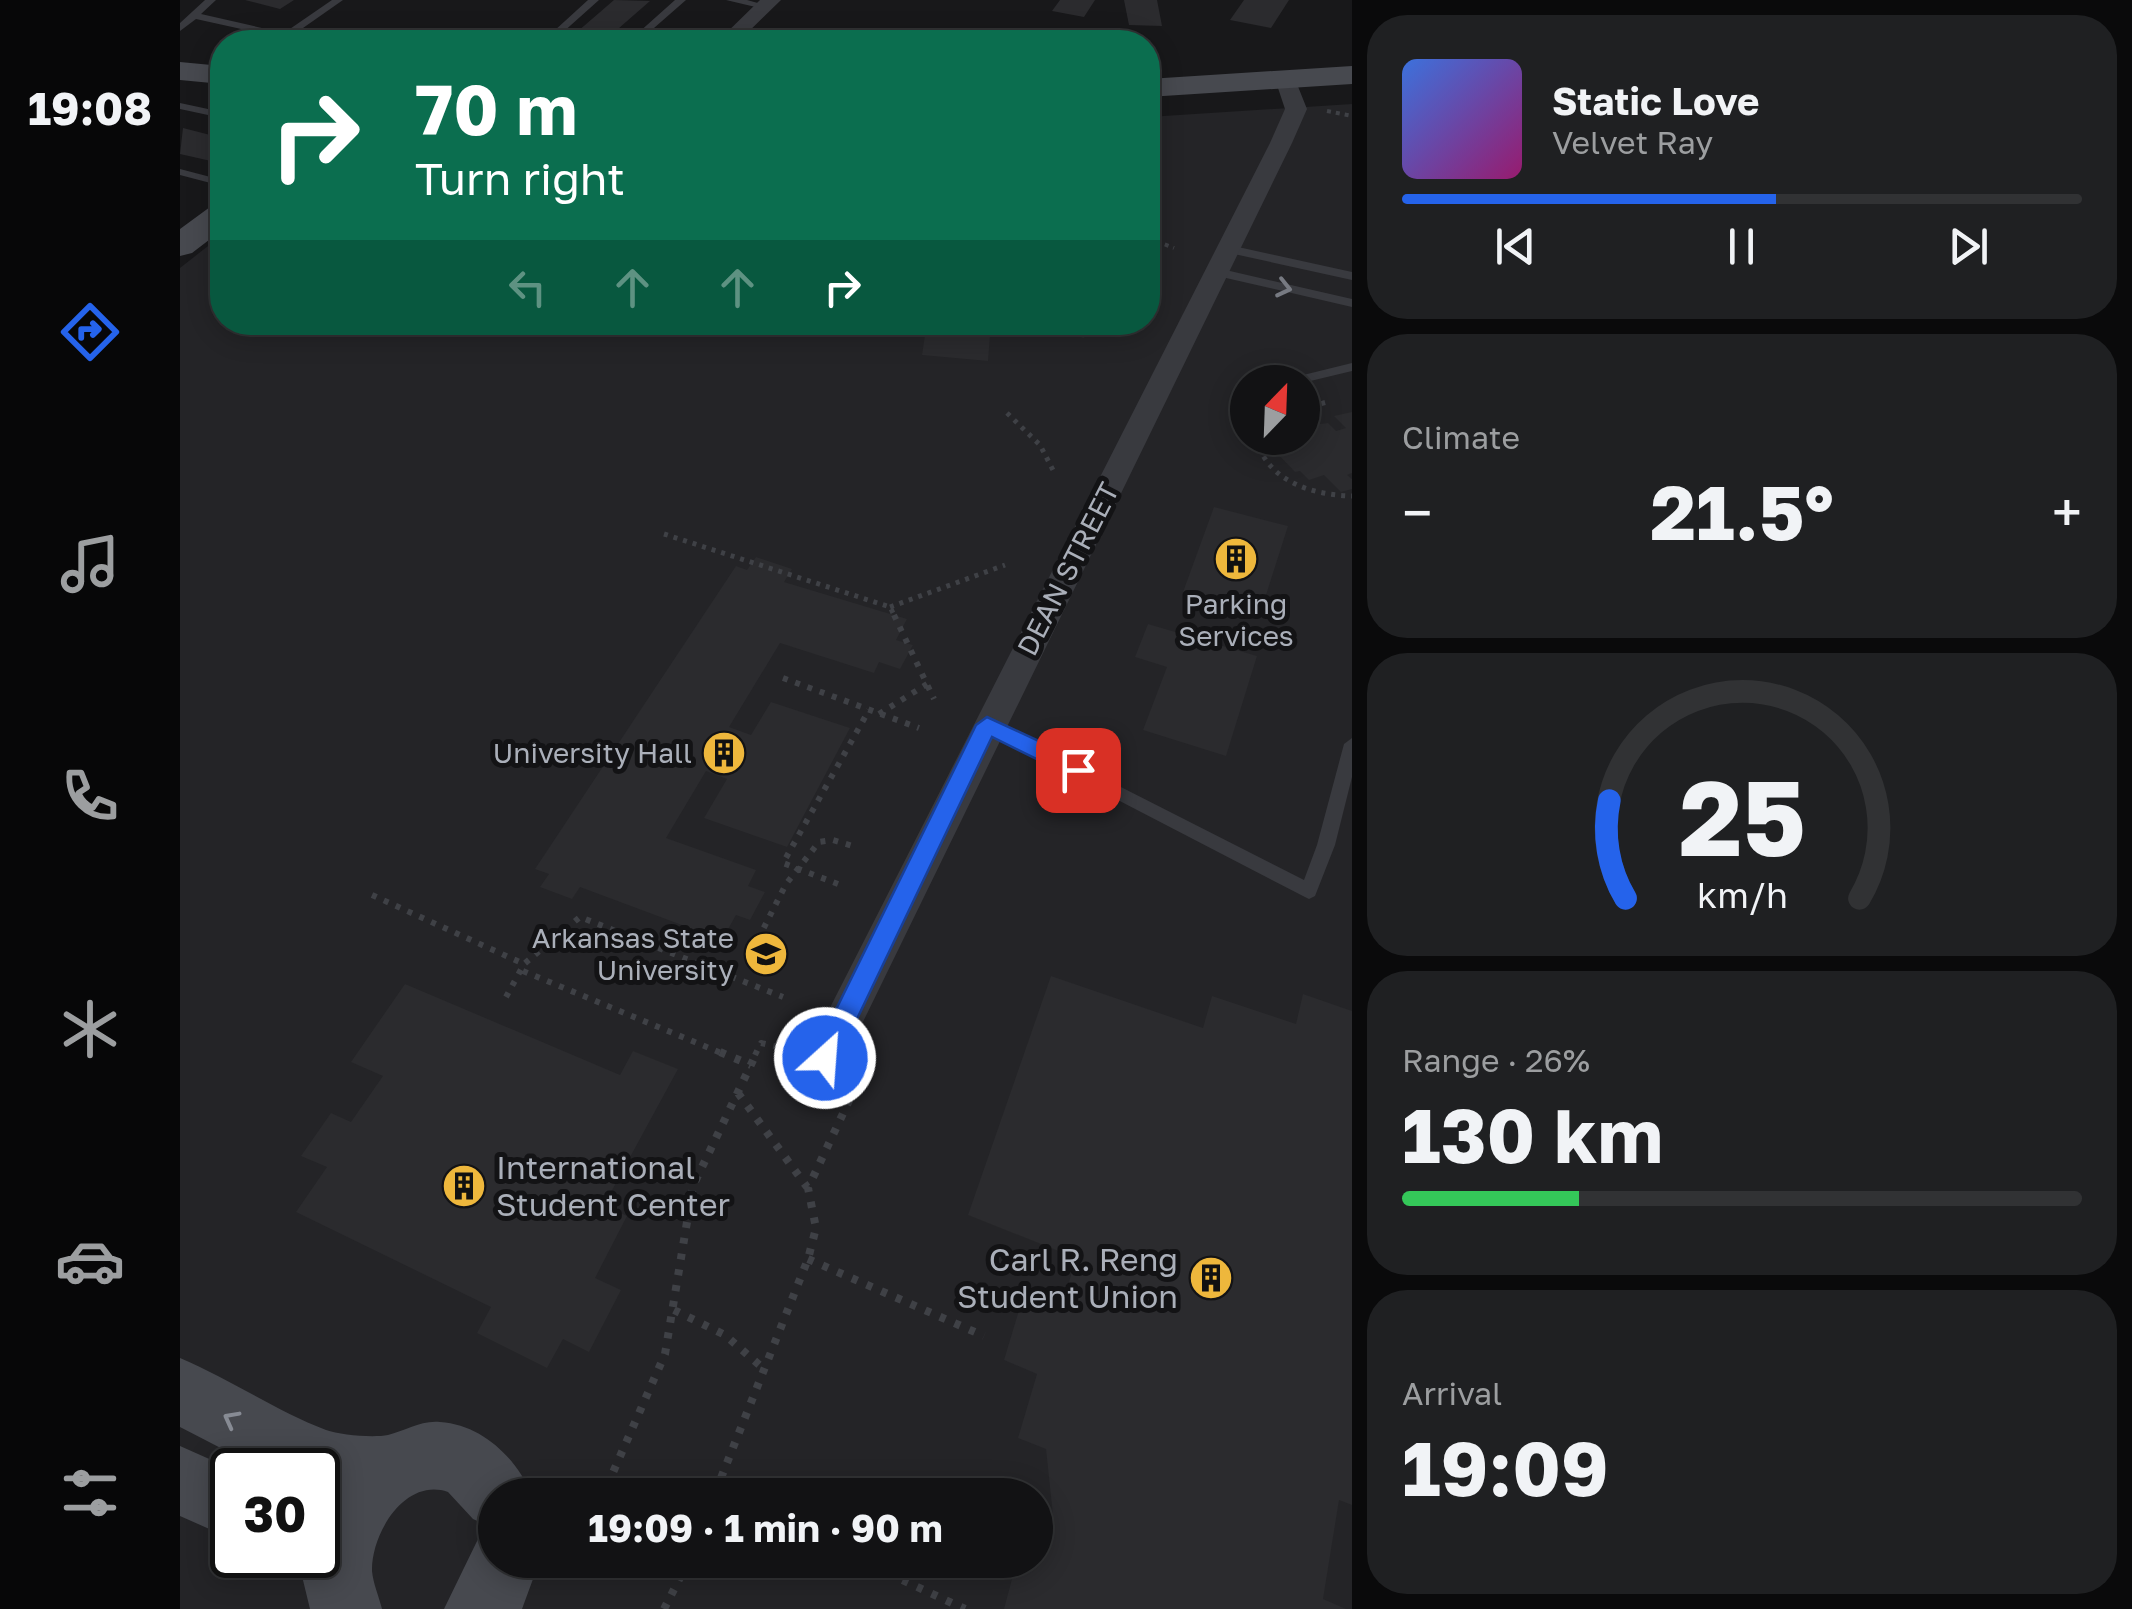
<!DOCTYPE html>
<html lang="en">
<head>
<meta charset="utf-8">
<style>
  :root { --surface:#121214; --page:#1f2022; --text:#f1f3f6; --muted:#9c9ea0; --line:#313234; --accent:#2563eb }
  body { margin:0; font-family:"Golos Text",sans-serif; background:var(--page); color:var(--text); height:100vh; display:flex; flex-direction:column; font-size:38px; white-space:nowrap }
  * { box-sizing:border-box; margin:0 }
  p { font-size:32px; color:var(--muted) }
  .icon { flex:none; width:55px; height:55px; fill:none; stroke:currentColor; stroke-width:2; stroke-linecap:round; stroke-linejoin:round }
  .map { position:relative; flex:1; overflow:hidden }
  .drawer { display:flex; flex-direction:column; gap:15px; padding:15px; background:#0a0a0b; width:780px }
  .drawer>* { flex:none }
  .top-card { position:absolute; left:30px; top:30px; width:950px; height:305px; border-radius:40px; box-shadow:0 5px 25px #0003,0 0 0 2px var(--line); background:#0b6e4f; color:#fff; overflow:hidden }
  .needle { width:65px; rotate:23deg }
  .buttons { position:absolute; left:1050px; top:365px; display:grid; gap:20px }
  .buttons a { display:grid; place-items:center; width:90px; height:90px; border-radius:50%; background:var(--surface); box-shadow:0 5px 25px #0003,0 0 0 2px var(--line); font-size:50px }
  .speed { position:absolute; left:30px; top:1448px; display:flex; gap:20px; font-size:50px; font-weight:700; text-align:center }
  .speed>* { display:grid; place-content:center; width:130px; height:130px; border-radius:50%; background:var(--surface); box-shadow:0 5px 25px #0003,0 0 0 2px var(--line); line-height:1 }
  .speed .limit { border:5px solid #111; border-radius:15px; background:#fff; color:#111 }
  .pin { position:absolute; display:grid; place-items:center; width:85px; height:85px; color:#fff; margin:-42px; border-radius:20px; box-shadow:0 5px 15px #0006 }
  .me { position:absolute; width:110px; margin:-55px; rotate:26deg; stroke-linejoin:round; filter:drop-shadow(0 0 8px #0008) }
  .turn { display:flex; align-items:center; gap:35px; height:210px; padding:0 40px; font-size:45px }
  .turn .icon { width:130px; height:130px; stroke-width:2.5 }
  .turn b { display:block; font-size:70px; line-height:85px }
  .lanes { display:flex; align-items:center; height:95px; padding:0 40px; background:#0003; justify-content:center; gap:50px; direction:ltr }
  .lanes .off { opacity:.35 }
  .big { font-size:75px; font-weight:700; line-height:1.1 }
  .drawer .card { flex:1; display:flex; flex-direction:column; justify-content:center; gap:15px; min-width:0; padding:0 35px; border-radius:40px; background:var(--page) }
  .drawer .dial { align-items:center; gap:0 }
  .dial svg { height:260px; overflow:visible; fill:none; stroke:var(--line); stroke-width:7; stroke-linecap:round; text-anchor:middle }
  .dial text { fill:var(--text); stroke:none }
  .song { display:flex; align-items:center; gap:30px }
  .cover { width:120px; height:120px; border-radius:15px; background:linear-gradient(135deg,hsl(220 70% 55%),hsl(320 70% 35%)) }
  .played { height:10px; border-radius:5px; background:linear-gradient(90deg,var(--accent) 55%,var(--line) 55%) }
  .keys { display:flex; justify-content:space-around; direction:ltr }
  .heat { display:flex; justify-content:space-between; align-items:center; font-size:55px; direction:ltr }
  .charge { height:15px; border-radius:8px; background:linear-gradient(90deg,#34c759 26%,var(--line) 0) }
  .trip { position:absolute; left:298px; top:1478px; width:575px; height:100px; border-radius:50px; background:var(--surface); box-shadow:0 5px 25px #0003,0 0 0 2px var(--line); font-weight:700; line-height:100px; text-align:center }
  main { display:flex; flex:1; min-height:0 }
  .menu { display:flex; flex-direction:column; width:180px; justify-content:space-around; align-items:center; background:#070708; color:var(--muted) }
  .menu .icon { width:70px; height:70px }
  .menu .active { color:var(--accent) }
  .menu b { font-size:45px; color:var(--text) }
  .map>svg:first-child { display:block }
</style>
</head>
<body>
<main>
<nav class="menu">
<b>19:08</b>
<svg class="icon active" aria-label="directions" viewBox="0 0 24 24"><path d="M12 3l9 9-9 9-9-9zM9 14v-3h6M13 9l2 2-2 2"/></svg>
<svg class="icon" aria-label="music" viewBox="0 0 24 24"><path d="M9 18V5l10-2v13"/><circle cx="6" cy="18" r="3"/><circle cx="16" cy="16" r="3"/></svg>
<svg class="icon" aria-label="phone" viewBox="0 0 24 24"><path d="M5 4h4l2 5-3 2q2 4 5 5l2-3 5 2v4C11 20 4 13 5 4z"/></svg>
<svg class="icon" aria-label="climate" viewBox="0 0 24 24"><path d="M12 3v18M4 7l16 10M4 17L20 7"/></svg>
<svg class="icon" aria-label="car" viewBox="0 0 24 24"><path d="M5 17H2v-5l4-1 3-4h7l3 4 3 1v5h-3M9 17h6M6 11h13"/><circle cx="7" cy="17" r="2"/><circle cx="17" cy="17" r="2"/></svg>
<svg class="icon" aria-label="filters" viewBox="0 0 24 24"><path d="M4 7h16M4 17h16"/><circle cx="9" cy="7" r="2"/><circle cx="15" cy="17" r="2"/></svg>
</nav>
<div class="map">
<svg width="1172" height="1609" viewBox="0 0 1172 1609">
  <rect width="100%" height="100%" fill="#18181a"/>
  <!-- built -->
  <path fill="#242427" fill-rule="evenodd" d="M1172 104V1609H0V268L42 235V322H968V117ZM1068 382H1122V438H1068ZM52 1470H138V1555H52ZM315 1495H855V1560H315Z"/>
  <!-- building -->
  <path fill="#2b2b2e" d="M65 0H114L100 9Z
    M434 0 470 1 423 42 390 38Z
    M880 0H915L904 17 872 11Z
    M944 0H977L982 26 949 25Z
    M1064 0H1109L1091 28 1050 20Z
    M3 128 42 138V153L31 161 0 154Z
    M747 322H811L808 361 742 355Z
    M850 322H912L904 338Z
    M1172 412V473L1167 475 1172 479V489L1161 492 1144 475 1129 480 1120 471 1115 472 1092 448 1097 446 1089 438H1122V426L1148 423 1156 431 1166 428 1154 416Z
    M1034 507 1108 526 1080 614 1003 592Z
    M576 557 612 569 604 582 727 619 716 640 733 645 720 669 699 662 694 673 600 643 549 727 571 735 591 702 670 728 607 847 524 818 547 779 526 771 486 838 576 870 568 886 585 892 570 920 556 915 542 940 400 887 392 899 360 887 369 874 355 869 556 566 567 570Z
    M968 624 1077 656 1046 756 963 730 987 667 955 657Z
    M871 976 1023 1028 1032 996 1116 1024 1123 994 1172 1011V1505L1159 1500 1143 1599 1166 1609H824L837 1560H855V1517L874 1525 866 1449 838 1438 857 1374 824 1360 843 1297 880 1313 896 1258 788 1215Z
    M225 984 440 1075 453 1051 498 1069 424 1205 447 1216 415 1278 441 1290 409 1352 383 1339 367 1368 297 1333 311 1307 116 1212 147 1167 121 1156 151 1113 171 1122 203 1076 171 1062Z"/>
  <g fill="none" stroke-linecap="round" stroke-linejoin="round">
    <!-- path-far3 -->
    <path stroke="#3f4146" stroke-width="4" stroke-dasharray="4 5" stroke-linecap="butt" d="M1147 111 1172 116
      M968 238 994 248"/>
    <!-- path-far2 -->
    <path stroke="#3f4146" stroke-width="5" stroke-dasharray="4 6" stroke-linecap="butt" d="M1122 409 1147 402
      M827 413 860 445 874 472
      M1076 438C1087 482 1133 495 1172 496
      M484 534 710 607 715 617
      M710 607 825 565"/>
    <!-- path-far1 -->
    <path stroke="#3f4146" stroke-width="6" stroke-dasharray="5 8" stroke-linecap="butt" d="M714 615 754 699
      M603 678 739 728
      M699 714 747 684
      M658 884 603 863 689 710
      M192 895 344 964
      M572 951 606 884 639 842 653 840 676 847
      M343 971 546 1055
      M326 997 344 964 400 917 603 997
      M575 1055 581 1043 607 1049"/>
    <!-- path -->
    <path stroke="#3f4146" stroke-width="8" stroke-dasharray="6 10" stroke-linecap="butt" d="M540 1052 571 1065
      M558 1093 627 1187
      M628 1259 804 1336
      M494 1310 545 1335 585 1370
      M427 1486 485 1354 513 1186 577 1052
      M410 1495 427 1486 535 1493 628 1259 636 1228 628 1188 675 1088 669 1082
      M679 1560 785 1609
      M484 1609 509 1560"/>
    <!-- lane -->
    <path fill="#393a3f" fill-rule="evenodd" d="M25 0H36L21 14 104 33 152 0H163L103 42H92L97 37 16 19 0 31V23Z
      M408 0H419L372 42H362Z
      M495 0H506L458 42H448Z
      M546 0H567L589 6 584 9Z
      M0 103 42 112V118L0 109Z
      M0 169 42 180V186L0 175Z
      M1049 245 1172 272V280L1045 252 1043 249Z
      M1037 268 1172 299V307L1033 275V269Z
      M1172 363V371L1122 383 1105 382 1107 379Z
      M807 719 1124 880 1137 845 1164 744 1172 738V777L1155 845 1135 896 1129 899 1123 896 801 729 799 725 801 721Z"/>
    <!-- street -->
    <path fill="#393a3f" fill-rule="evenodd" d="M580 0H601L558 42H537Z
      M1105 73 1115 79 1127 109 1112 143 659 1071 645 1076 631 1071 625 1058 631 1045 1090 143 1105 109 1095 79Z"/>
    <!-- secondary -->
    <path fill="#47494f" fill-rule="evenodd" d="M0 62 42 66V84L0 80Z
      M1172 66V84L968 97V79Z
      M42 204V230L12 253 0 256V229L30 207Z
      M0 1358C50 1379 96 1411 146 1430 160 1435 193 1438 208 1435 225 1431 241 1420 260 1422 303 1425 336 1458 352 1495H315V1529L293 1519 268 1492C225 1477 191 1534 192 1571 193 1583 199 1597 202 1609H130L121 1572 123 1555H138V1509L142 1498 138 1496V1470H83L0 1427Z
      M0 1446 54 1470 52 1539 0 1516Z
      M315 1529V1560H360L342 1609H264L300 1535Z"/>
  </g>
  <!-- one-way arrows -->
  <defs><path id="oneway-chevron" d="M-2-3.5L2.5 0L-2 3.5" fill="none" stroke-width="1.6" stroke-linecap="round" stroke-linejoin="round" transform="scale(2.5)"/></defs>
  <use stroke="#777a82" href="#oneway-chevron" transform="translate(1104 288) rotate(13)"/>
  <use stroke="#878b94" href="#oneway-chevron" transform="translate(51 1419) rotate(-152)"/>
  <!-- route -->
  <path fill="#2563eb" stroke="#184099" stroke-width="2.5" d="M807 717 906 763 910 770 898 778 891 776 812 737 654 1067 645 1070 636 1067 632 1058 636 1050 796 725Z"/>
  <!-- icons -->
  <defs>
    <g id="building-disc" transform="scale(2.25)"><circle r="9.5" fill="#eeb73c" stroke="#131315"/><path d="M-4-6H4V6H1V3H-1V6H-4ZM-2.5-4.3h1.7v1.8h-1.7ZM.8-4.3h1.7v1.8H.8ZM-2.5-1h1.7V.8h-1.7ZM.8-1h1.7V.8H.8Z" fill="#111"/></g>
    <g id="university-disc" transform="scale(2.25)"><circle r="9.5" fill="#eeb73c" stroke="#131315"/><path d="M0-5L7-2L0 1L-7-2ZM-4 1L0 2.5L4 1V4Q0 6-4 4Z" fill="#111"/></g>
  </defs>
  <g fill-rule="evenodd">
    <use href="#building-disc" x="1056" y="559"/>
    <use href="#building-disc" x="544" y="753"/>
    <use href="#university-disc" x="586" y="954"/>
    <use href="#building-disc" x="284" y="1186"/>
    <use href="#building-disc" x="1031" y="1278"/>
  </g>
  <g text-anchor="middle" stroke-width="10" stroke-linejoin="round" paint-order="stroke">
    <!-- street labels -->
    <g font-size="28" fill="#aaafb9" stroke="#131315">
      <text transform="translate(888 569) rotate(-63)" y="10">DEAN STREET</text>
    </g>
    <!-- poi labels -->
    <g font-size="28" fill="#aaafb9" stroke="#131315" text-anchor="end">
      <text x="1056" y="614" text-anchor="middle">Parking<tspan x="1056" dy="32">Services</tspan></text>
      <text x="512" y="763">University Hall</text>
      <text x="554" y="948">Arkansas State<tspan x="554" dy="32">University</tspan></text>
    </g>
    <!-- near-poi labels -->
    <g font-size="32" fill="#aaafb9" stroke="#131315" text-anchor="start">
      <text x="316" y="1179">International<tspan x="316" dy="37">Student Center</tspan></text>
      <text x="998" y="1271" text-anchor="end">Carl R. Reng<tspan x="998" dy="37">Student Union</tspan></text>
    </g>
  </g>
</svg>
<div class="buttons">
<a><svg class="needle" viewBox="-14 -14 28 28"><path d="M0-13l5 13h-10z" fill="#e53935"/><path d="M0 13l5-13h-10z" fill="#9c9ea0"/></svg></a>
</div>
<div class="speed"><div class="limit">30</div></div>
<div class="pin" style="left:898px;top:770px;background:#d93025"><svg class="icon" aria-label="arrive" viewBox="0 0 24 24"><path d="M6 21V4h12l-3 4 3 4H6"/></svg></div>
<svg class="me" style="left:645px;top:1058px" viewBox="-20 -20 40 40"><circle r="17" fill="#2563eb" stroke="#fff" stroke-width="3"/><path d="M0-11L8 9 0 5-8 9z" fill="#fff"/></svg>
<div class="trip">19:09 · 1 min · 90 m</div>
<div class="top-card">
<div class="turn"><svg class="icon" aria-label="right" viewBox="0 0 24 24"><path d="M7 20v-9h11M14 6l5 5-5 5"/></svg><div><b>70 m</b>Turn right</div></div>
<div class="lanes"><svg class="icon off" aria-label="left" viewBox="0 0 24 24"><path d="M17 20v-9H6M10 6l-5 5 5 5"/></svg><svg class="icon off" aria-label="ahead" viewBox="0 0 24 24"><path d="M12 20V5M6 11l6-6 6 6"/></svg><svg class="icon off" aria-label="ahead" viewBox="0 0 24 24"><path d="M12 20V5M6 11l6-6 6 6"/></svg><svg class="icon" aria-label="right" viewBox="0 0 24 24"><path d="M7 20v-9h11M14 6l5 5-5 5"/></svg></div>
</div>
</div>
<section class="drawer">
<div class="card">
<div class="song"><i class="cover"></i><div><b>Static Love</b><p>Velvet Ray</p></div></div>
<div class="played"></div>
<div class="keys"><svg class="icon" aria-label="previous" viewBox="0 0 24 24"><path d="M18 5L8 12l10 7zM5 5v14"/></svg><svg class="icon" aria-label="pause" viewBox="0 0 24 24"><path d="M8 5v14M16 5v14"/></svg><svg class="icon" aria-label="next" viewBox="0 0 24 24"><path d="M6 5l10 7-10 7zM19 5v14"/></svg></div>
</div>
<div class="card"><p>Climate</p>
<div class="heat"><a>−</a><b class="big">21.5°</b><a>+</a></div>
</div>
<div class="card dial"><svg viewBox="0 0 100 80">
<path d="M14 69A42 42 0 1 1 86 69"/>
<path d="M14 69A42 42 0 0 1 9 39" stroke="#2563eb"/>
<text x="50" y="56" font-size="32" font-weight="700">25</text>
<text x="50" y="72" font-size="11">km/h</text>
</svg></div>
<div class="card"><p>Range · 26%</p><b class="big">130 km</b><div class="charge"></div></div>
<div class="card"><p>Arrival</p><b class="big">19:09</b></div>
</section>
</main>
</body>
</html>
